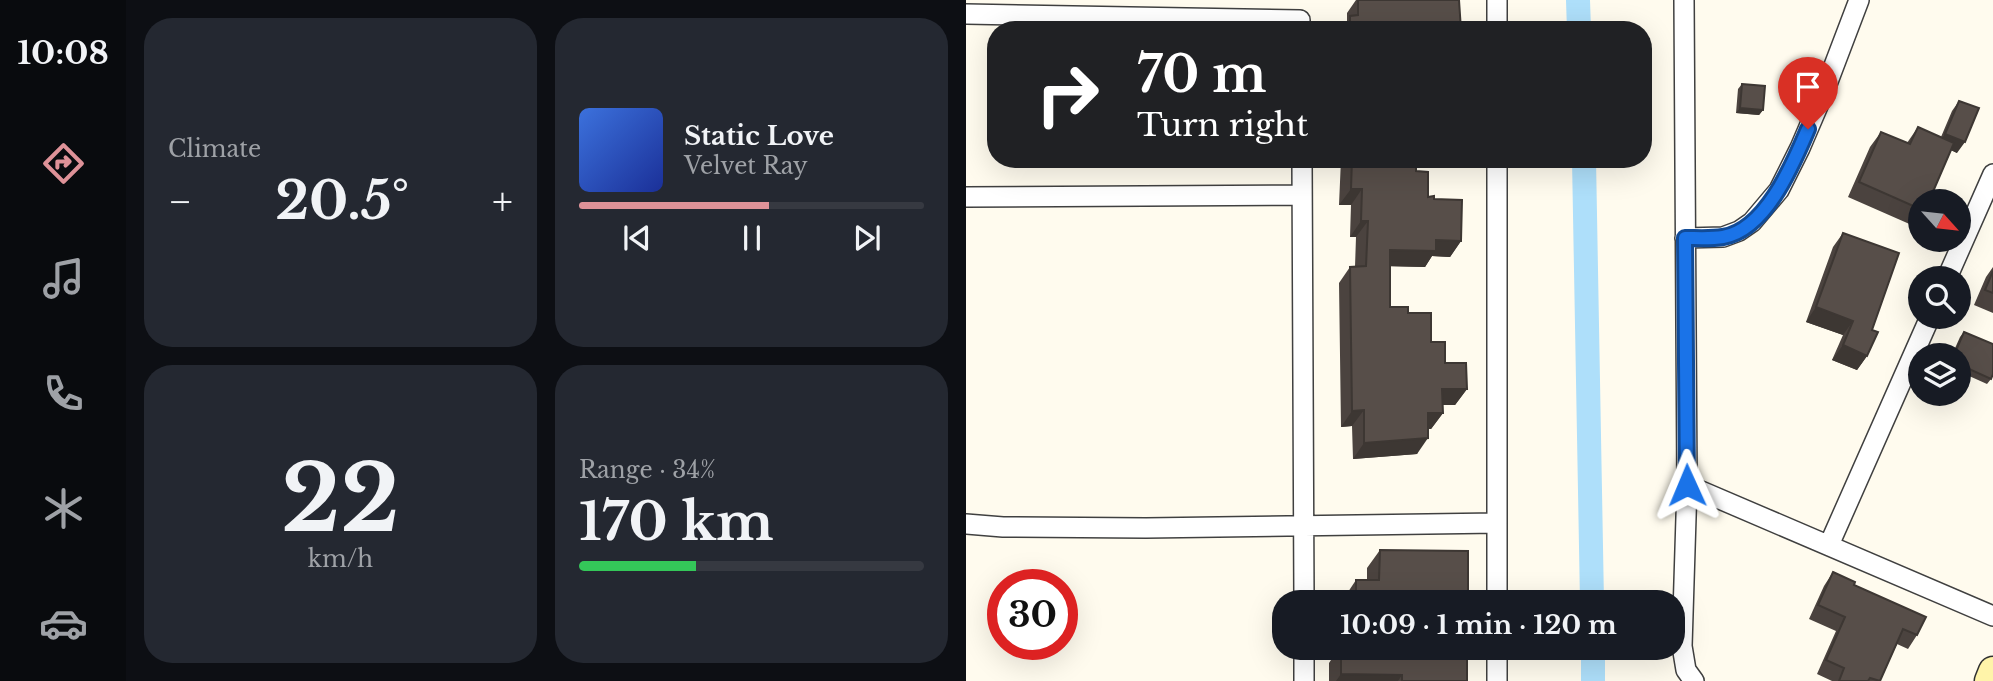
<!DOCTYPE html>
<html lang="en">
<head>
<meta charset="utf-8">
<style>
  :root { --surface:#171b24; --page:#242831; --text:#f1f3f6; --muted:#9ea1a6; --line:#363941; --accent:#de9298 }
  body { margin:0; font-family:"Libre Baskerville",serif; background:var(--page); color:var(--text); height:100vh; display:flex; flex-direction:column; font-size:26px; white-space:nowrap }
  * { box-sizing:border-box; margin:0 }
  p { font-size:23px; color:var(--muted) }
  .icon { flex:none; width:38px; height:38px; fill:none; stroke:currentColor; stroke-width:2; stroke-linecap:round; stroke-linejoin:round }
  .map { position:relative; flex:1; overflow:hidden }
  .panel { display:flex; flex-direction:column; gap:18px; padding:18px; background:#0d0f14; width:840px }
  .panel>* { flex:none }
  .top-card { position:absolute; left:21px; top:21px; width:665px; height:147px; border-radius:28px; box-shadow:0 7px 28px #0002; background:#202124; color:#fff; overflow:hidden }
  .needle { width:46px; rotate:117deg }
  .controls { position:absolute; left:942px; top:189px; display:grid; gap:14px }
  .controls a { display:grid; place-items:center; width:63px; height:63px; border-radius:50%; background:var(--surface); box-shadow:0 7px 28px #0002; font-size:35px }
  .speed { position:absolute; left:21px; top:569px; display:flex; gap:14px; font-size:35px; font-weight:700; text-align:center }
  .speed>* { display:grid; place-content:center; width:91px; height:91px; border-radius:50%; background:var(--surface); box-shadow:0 7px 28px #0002; line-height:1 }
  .speed .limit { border:10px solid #d22; background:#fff; color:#111 }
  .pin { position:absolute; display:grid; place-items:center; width:60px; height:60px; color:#fff; margin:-72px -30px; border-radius:50% 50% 50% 0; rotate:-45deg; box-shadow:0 0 7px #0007 }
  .pin .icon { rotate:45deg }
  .me { position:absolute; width:77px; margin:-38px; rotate:359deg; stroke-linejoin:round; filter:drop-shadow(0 0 5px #0008) }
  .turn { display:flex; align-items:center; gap:24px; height:147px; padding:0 35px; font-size:32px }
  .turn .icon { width:91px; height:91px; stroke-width:2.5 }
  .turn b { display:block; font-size:49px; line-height:60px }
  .big { font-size:52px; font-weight:700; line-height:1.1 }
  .panel .tile { flex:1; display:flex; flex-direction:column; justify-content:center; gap:10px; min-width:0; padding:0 24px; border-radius:28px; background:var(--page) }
  .panel .dial { align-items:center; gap:0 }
  .dial b { font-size:91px; line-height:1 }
  .song { display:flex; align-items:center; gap:21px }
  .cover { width:84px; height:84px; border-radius:10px; background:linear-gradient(135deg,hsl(220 70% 55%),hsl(230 70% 35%)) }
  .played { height:7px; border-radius:4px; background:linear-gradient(90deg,var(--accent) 55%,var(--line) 55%) }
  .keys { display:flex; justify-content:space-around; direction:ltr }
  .heat { display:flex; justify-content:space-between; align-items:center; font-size:38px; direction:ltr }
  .charge { height:10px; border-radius:5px; background:linear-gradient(90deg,#34c759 34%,var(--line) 0) }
  .panel .tiles { flex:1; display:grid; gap:18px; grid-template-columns:repeat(2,1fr) }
  .trip { position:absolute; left:306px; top:590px; width:413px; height:70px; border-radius:28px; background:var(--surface); box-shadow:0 7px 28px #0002; font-weight:700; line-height:70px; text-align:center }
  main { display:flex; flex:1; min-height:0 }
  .dock { display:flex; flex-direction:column; width:126px; justify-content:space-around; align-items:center; background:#090b0e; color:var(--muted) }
  .dock .icon { width:49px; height:49px }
  .dock .active { color:var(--accent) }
  .dock b { font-size:32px; color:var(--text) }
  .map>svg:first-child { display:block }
</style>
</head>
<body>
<main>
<nav class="dock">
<b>10:08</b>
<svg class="icon active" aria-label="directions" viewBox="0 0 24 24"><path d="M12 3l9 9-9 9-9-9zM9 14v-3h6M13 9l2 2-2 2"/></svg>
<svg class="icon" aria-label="music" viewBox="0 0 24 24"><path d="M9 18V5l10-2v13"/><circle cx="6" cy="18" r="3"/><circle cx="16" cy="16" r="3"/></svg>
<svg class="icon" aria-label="phone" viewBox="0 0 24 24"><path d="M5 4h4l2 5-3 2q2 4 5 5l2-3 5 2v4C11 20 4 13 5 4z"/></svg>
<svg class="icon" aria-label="climate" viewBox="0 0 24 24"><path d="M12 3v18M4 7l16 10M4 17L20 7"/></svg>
<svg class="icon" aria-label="car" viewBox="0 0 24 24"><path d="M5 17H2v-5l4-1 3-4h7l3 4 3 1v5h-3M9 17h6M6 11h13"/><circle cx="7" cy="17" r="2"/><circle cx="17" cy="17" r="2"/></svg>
</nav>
<section class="panel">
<div class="tiles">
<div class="tile"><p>Climate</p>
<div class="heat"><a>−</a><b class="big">20.5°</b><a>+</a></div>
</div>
<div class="tile">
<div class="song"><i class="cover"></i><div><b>Static Love</b><p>Velvet Ray</p></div></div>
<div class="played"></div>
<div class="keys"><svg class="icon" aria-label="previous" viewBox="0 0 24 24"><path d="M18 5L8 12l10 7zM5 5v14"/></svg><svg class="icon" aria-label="pause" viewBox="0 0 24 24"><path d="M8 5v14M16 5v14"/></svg><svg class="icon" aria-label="next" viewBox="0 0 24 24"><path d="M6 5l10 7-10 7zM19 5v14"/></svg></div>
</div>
<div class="tile dial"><b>22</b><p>km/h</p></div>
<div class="tile"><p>Range · 34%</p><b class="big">170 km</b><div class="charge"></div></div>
</div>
</section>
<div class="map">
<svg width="1027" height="681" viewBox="0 0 1027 681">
  <rect width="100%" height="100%" fill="#fffbee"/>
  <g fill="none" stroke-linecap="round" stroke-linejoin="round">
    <!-- canal -->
    <path stroke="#aedffa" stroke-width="24" d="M612 0 613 30
      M618 159 626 602
      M627 648V681"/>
    <!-- street casing -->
    <g stroke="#404040" stroke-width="22">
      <path id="street" d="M531 0V30
        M718 0 721 485 716 646 720 670 728 681
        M0 14 334 20
        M336 159 338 602
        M531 159V602
        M0 197 336 195
        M719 238 757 237 773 231 786 222 813 190 834 148 858 92 893 0
        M981 278 1027 174
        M721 485 1027 616
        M0 524 37 527 180 528 531 523
        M863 545 964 317
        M338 681V648
        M531 681V648"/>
    </g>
    <!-- secondary casing -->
    <g stroke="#2f2f2f" stroke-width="31">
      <path id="secondary" d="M1023 681 1027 671"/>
    </g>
    <!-- street -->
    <use href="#street" stroke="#fff" stroke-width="19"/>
    <!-- secondary -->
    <use href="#secondary" stroke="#fff4a9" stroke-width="28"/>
  </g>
  <!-- wall -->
  <path fill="#4b433f" d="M390 0H493L495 30H375L381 21V13Z
    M776 84 797 110 793 115 770 113 772 89Z
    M993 101 991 153 985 150 954 201V217L948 226 882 197 904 147 915 132 941 143 952 127 975 137 986 111Z
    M375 159H450V171L462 197 468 199 495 241 484 257 466 256 459 267 424 266V307L442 313 465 342 479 363 501 389 489 405H477V413L465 429H462L451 454 387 459 386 426 375 427 373 283 384 267H389L390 237H384L385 205H373Z
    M877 233 906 330 901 356 891 370 866 360 877 335 840 322 867 247Z
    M1027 267V313L1008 305 1020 277Z
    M998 332 1025 379 1021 384 992 371V355H986L994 337Z
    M414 550 502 602H377L378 598 390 580H401V568Z
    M867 572 888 585 951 635 942 649 931 644 914 681H866L851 674 870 631 843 619 858 586Z
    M373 648H501V681H363V663Z"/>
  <!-- shaded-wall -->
  <path fill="#3d3733" d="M774 108 797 110 793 115 770 113Z
    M979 134 999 142 991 153 972 144Z
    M385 189H396L385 205H373Z
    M395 221H402L390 237H384Z
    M470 240 495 241 484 257 466 256 459 267 412 266 424 250Z
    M850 307 887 321 877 335 840 322Z
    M877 345 901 356 891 370 866 360Z
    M476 389H501L489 405H465Z
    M398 410 386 426 375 427 386 411Z
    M462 413H477L465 429H451Z
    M462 438 451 454 387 459 398 443Z
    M375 674 436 675 432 681H370Z"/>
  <!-- building -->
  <path fill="#574e49" stroke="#3d3733" stroke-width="2" d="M392 0H493L495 30H384V16L392 15Z
    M776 84 799 86 797 110 774 108Z
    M993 101 1013 108 999 142 979 134Z
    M952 127 988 143 963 201H954V209L893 182 915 132 944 144Z
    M386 159H450V171L462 172V197L468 196V199L496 200 495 241 470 240V251L424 250V307H442V313H465V342H479V363H500L501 389H476L477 413H462V438L398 443V410L386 411 384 267 400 266 402 221H395L396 189H385Z
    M877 233 933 253 906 330 912 332 901 356 877 345 887 321 850 307Z
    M1027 271V293L1019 290Z
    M998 332 1027 344V374L1025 379 992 364V355H988Z
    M414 550 502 551V602H390V580H413Z
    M867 572 889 582 888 585 960 617 951 635 937 629 914 681 904 678 902 681H873L878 668 860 660 879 617 852 605Z
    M375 648H501V681H436V675L375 674Z"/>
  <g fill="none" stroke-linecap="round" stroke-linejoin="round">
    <!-- route casing -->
    <g stroke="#114b97" stroke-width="18">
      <path id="route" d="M721 485 719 238C731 238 745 239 757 237 800 230 827 164 842 129"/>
    </g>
    <!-- route -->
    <use href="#route" stroke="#1a73e8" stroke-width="12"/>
  </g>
</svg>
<div class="controls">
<a><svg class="needle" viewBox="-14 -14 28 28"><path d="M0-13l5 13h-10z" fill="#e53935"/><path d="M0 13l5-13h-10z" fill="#9ea1a6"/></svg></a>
<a><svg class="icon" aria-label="search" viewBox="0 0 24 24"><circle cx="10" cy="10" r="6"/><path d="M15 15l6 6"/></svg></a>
<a><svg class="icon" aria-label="layers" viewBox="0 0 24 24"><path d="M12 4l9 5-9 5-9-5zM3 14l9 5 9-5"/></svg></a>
</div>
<div class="speed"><div class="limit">30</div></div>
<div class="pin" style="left:842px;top:129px;background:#d93025"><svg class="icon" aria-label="arrive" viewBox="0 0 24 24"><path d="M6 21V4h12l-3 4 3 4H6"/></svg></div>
<svg class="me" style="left:721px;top:485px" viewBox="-20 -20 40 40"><path d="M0-17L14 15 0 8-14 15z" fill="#1a73e8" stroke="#fff" stroke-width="4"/></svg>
<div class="trip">10:09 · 1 min · 120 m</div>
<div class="top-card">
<div class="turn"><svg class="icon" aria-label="right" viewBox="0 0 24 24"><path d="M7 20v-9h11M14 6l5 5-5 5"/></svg><div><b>70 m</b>Turn right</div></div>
</div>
</div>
</main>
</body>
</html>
